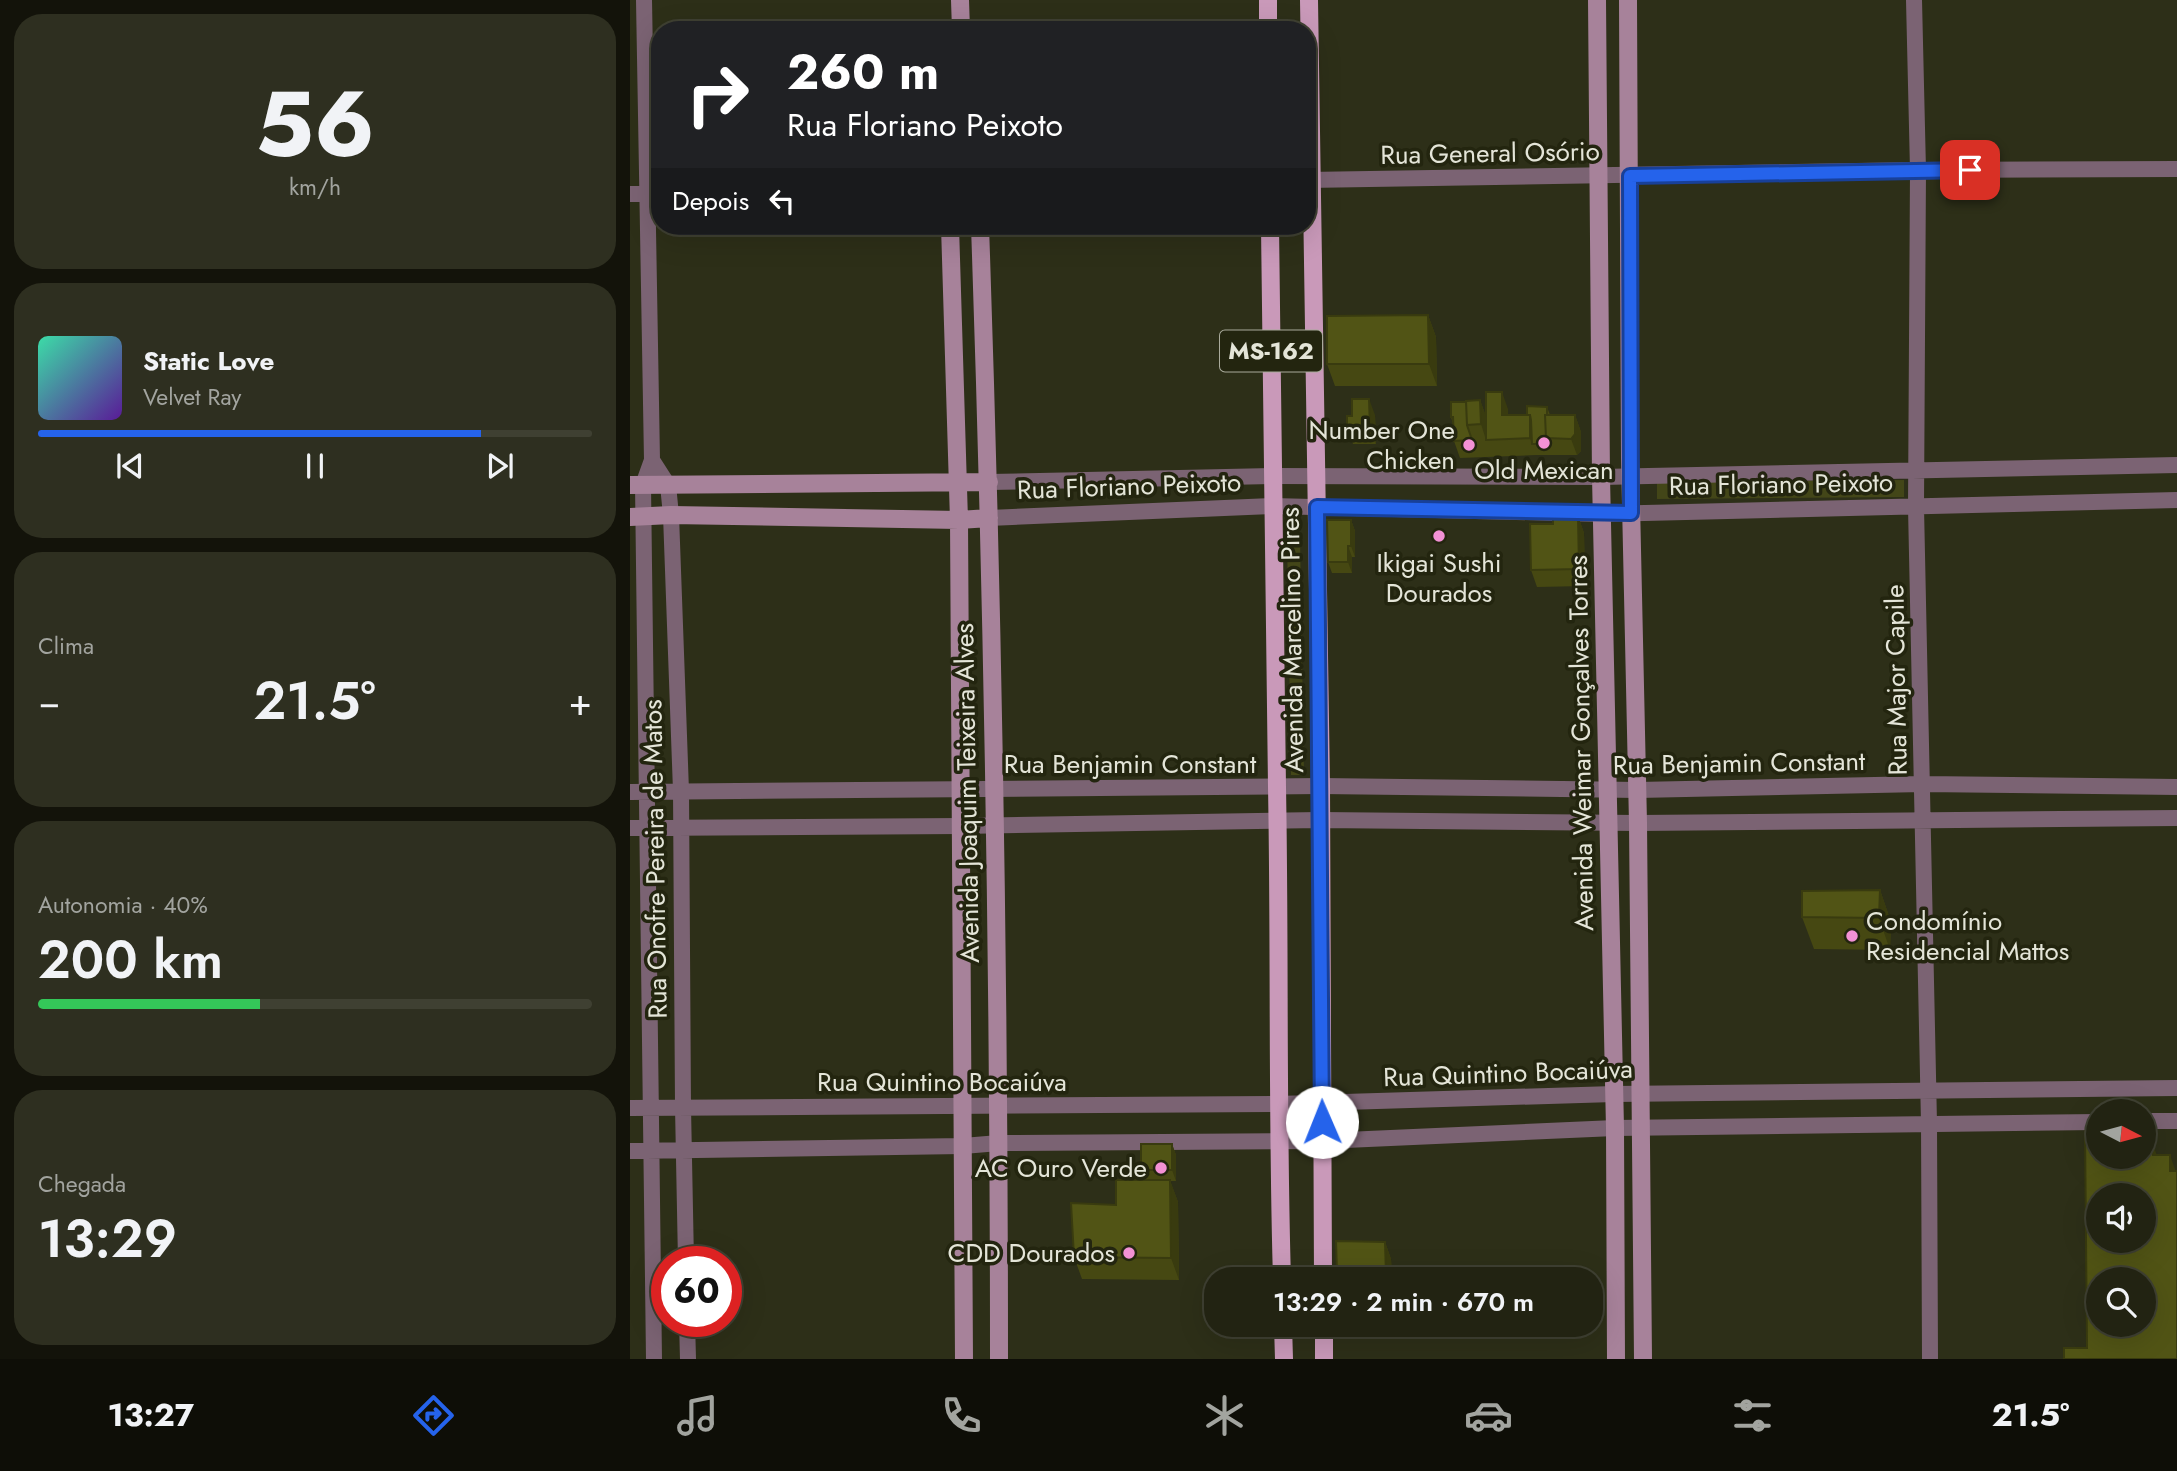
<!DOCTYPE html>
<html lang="pt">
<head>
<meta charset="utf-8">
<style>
  :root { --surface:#222312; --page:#2e2f20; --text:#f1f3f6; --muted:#a2a49f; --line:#3f4032; --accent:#2563eb }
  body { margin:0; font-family:Jost,sans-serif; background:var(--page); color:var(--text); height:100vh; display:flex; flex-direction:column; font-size:26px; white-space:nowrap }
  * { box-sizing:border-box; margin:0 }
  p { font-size:23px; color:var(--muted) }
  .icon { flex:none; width:38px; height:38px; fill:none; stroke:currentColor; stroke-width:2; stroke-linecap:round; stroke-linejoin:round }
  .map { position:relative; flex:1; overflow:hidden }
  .side { display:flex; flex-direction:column; gap:14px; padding:14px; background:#13130a; width:630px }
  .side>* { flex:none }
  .hud { position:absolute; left:21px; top:21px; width:665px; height:214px; border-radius:28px; box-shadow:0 7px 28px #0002,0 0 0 2px var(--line); background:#202124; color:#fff; overflow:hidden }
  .needle { width:46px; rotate:96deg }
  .fabs { position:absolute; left:1456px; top:1099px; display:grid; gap:14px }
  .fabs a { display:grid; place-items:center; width:70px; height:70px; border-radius:50%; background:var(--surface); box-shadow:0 7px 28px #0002,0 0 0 2px var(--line); font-size:35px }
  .speed { position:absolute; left:21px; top:1246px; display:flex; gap:14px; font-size:35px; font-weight:700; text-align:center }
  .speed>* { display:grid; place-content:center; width:91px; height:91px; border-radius:50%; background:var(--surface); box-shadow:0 7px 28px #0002,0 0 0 2px var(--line); line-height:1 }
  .speed .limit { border:10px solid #d22; background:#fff; color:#111 }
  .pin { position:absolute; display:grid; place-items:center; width:60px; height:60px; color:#fff; margin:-30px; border-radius:14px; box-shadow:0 4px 10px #0006 }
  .me { position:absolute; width:77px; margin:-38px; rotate:359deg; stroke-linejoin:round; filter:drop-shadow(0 0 5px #0008) }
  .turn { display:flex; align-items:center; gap:24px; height:147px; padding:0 21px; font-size:32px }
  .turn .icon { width:91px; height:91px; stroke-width:2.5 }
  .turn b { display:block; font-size:49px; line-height:60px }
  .then { display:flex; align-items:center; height:66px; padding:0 21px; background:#0003; gap:14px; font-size:26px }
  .big { font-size:52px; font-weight:600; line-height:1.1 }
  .side .widget { flex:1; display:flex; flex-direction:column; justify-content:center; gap:10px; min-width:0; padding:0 24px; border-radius:28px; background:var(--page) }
  .side .dial { align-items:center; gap:0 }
  .dial b { font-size:91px; line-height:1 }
  .song { display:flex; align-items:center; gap:21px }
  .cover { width:84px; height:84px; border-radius:10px; background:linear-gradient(135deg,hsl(160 70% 55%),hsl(270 70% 35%)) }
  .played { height:7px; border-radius:4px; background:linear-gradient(90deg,var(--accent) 80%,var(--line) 80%) }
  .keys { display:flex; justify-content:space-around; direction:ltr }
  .heat { display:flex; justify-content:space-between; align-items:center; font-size:38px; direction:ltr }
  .charge { height:10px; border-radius:5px; background:linear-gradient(90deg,#34c759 40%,var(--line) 0) }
  .trip { position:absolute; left:574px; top:1267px; width:399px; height:70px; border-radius:28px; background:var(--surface); box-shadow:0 7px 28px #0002,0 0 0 2px var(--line); font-weight:600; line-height:70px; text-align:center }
  .tabs { display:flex; height:112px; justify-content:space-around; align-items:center; background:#0e0e07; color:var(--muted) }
  .tabs .icon { width:49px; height:49px }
  .tabs .current { color:var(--accent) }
  .tabs b { font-size:32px; color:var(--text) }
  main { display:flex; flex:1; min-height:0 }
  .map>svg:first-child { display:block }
</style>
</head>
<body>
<main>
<section class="side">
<div class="widget dial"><b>56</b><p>km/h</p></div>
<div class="widget">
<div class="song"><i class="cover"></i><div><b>Static Love</b><p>Velvet Ray</p></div></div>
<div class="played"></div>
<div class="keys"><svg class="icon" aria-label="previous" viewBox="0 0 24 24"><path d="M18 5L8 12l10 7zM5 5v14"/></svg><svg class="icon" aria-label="pause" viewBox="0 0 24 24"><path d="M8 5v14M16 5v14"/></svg><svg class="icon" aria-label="next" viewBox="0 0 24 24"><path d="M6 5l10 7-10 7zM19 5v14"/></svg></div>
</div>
<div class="widget"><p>Clima</p>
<div class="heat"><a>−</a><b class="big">21.5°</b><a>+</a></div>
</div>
<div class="widget"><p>Autonomia · 40%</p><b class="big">200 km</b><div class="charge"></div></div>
<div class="widget"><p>Chegada</p><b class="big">13:29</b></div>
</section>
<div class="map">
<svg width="1547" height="1359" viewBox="0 0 1547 1359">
  <rect width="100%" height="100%" fill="#2d2f18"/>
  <!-- green -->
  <path fill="#434618" d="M1274 480V497L1027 499V482Z
    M670 537 674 775H661L657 538Z"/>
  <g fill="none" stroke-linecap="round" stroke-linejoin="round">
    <!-- street -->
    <path stroke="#7b6373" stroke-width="16" d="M14 0 22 460 13 485 24 1359
      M1284 0 1288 170 1286 507 1299 1123 1300 1359
      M677 180 1288 170 1547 169
      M0 194H30
      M22 460 38 485 41 515 51 791 53 1107 56 1262
      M359 482 642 476 971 477 1547 465
      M359 518 642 506 973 514 1547 500
      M0 792 691 786 1008 790 1293 784 1547 787
      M0 828 331 826 690 820 1008 823 1547 818
      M0 1108 648 1104 984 1094 1547 1088
      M1514 1121H1547
      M0 1151 333 1146 369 1143 693 1141 985 1128 1468 1122
      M57 1321 58 1359"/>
    <!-- secondary -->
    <path stroke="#a7829a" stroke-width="18" d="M330 0 331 30
      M967 0 971 477 985 1128 986 1359
      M998 0 1000 458 1008 823 1013 1359
      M320 226 329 520 334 1359
      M350 226C363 603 369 981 369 1359
      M0 485 359 482
      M0 517 41 515 329 520 359 518"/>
    <!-- primary -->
    <path stroke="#c999b9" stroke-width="18" d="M638 0V30
      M679 0 691 786 693 1279
      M640 226C642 413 645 600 647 787 650 951 647 1115 652 1279
      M653 1325 654 1359
      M694 1325V1359"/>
  </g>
  <!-- wall -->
  <path fill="#464812" d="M798 315 806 337 807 386H705L697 364Z
    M850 400 856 417 878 409V415H897L917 407 920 415H945L951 432V451L947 455H906L830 458 824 441 823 424 821 417 836 402Z
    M745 415 746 444H723L717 428Z
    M948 516 954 533 955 586 907 587 901 570Z
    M721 520 725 531V557H722V573H702L698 562Z
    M1250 890 1261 922 1260 950 1184 949 1172 917Z
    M542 1144 546 1155V1181H540L548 1202 549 1280 452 1279 444 1257 486 1205 515 1180 511 1170Z
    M755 1242 761 1259 762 1279H710L707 1273Z"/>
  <!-- shaded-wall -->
  <path fill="#393b0f" d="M798 315 806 337 807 386 799 364Z
    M872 392 878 409V431L872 415Z
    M739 399 745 415 746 444 740 428Z
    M850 400 862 432 856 440 851 424Z
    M900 415 906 432 902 444 900 438Z
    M945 415 951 432V451L947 455 941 439Z
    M948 516 954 533 955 586 949 569Z
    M721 520 725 531V557L721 546Z
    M718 546 722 557V573L718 562Z
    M1250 890 1261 922 1260 950 1249 918Z
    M1518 1131 1529 1161 1530 1172 1518 1144Z
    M542 1144 546 1155V1181L542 1170Z
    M1540 1155 1546 1172 1540 1171Z
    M540 1180 548 1202 549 1280 541 1258Z
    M755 1242 761 1259 762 1279H758L756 1274Z"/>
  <!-- building -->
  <path fill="#515415" stroke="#393b0f" stroke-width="2" fill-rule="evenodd" d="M798 315 799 364H697V316Z
    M856 392H872V415H900V438L856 440Z
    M722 399H739L740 428H717V416H722Z
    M850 400 851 424 837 425 836 401Z
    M821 402H836L837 425 842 440 824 441 823 417H821Z
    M897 406 917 407V415H915L916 438 918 444H902L901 420 900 415H897Z
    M915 415H945V434L941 439 916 438Z
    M944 511 948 516 949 569 901 570 900 524H923V512Z
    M697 520H721V546H718V562H698Z
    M1250 890 1249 918 1172 917V891Z
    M1455 1131H1468V1157H1514V1131H1518V1144H1523V1155H1540V1171H1547V1359H1434V1348H1457ZM1468 1195H1514V1241H1468ZM1468 1279H1514V1325H1468Z
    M511 1144H542V1170H511Z
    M486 1180H540L541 1258 444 1257 441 1203 486 1205Z
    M706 1241 755 1242 756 1274 707 1273Z"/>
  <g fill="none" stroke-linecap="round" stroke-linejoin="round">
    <!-- route casing -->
    <g stroke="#184099" stroke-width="18">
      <path id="route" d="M692 1122 687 507 1001 513 1000 176 1340 170"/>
    </g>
    <!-- route -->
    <use href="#route" stroke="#2563eb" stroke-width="12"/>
  </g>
  <!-- markers -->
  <g fill="#f391d5" stroke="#23250f" stroke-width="2.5">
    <circle cx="914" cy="443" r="7"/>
    <circle cx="839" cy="445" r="7"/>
    <circle cx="809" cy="536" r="7"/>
    <circle cx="1222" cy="936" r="7"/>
    <circle cx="531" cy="1168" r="7"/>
    <circle cx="499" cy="1253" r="7"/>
  </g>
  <g text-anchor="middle" stroke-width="7" stroke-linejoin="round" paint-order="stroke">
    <!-- shield labels -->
    <rect fill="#23250f" stroke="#aaab9c" stroke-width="2" x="590" y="330.5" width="102" height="41" rx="5"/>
    <g font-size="24" font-weight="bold" fill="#e4e5d8">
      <text x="641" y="359">MS-162</text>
    </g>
    <!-- street labels -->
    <g font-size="26" fill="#e4e5d8" stroke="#23250f">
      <text transform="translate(860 153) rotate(-1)" y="9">Rua General Osório</text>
      <text transform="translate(1151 484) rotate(-1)" y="9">Rua Floriano Peixoto</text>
      <text transform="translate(499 486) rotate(-2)" y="9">Rua Floriano Peixoto</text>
      <text transform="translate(662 640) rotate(-91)" y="9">Avenida Marcelino Pires</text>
      <text transform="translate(1266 680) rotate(-91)" y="9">Rua Major Capile</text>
      <text transform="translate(951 743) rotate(-91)" y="9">Avenida Weimar Gonçalves Torres</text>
      <text transform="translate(1109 763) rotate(-1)" y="9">Rua Benjamin Constant</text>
      <text x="500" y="773">Rua Benjamin Constant</text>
      <text transform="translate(337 793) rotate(-91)" y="9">Avenida Joaquim Teixeira Alves</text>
      <text transform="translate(25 859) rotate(-91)" y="9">Rua Onofre Pereira de Matos</text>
      <text transform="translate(878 1073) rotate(-2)" y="9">Rua Quintino Bocaiúva</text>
      <text x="312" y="1091">Rua Quintino Bocaiúva</text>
    </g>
    <!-- poi labels -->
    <g font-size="26" fill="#e4e5d8" stroke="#23250f" text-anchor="end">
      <text x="825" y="439">Number One<tspan x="825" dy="30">Chicken</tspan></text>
      <text x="914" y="479" text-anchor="middle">Old Mexican</text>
      <text x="809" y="572" text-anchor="middle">Ikigai Sushi<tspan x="809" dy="30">Dourados</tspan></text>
      <text x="1236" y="930" text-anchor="start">Condomínio<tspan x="1236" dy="30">Residencial Mattos</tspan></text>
      <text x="517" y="1177">AC Ouro Verde</text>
      <text x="485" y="1262">CDD Dourados</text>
    </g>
  </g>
</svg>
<div class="fabs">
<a><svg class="needle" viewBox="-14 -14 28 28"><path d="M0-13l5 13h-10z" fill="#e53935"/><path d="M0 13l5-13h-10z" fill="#a2a49f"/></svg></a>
<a><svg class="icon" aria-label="sound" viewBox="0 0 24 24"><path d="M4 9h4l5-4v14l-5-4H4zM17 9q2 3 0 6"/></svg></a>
<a><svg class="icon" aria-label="search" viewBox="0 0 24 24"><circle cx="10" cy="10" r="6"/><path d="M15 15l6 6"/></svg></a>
</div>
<div class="speed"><div class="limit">60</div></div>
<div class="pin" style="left:1340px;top:170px;background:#d93025"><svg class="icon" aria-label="arrive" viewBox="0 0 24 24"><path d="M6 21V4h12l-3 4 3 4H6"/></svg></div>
<svg class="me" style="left:692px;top:1122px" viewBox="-20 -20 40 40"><circle r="19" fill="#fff"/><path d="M0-13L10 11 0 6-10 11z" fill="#2563eb"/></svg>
<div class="trip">13:29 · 2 min · 670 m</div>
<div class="hud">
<div class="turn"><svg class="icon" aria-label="right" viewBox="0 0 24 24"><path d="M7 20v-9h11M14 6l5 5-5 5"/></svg><div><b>260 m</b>Rua Floriano Peixoto</div></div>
<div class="then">Depois<svg class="icon" aria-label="left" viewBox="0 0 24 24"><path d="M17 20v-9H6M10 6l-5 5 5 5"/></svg></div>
</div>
</div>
</main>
<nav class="tabs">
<b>13:27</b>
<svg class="icon current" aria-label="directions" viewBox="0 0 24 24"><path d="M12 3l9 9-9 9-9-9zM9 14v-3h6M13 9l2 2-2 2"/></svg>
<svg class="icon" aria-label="music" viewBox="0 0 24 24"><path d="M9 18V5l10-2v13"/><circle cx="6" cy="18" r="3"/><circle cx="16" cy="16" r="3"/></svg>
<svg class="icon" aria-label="phone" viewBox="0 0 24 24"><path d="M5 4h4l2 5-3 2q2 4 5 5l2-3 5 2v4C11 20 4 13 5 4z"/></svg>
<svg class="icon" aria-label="climate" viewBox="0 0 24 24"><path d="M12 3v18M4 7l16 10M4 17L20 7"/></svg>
<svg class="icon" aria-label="car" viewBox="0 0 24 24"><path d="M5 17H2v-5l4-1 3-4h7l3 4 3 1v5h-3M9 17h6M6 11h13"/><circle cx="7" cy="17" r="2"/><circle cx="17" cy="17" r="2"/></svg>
<svg class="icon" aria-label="filters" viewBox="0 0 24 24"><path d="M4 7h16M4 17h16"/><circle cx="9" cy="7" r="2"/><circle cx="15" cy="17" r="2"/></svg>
<b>21.5°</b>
</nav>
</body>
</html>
